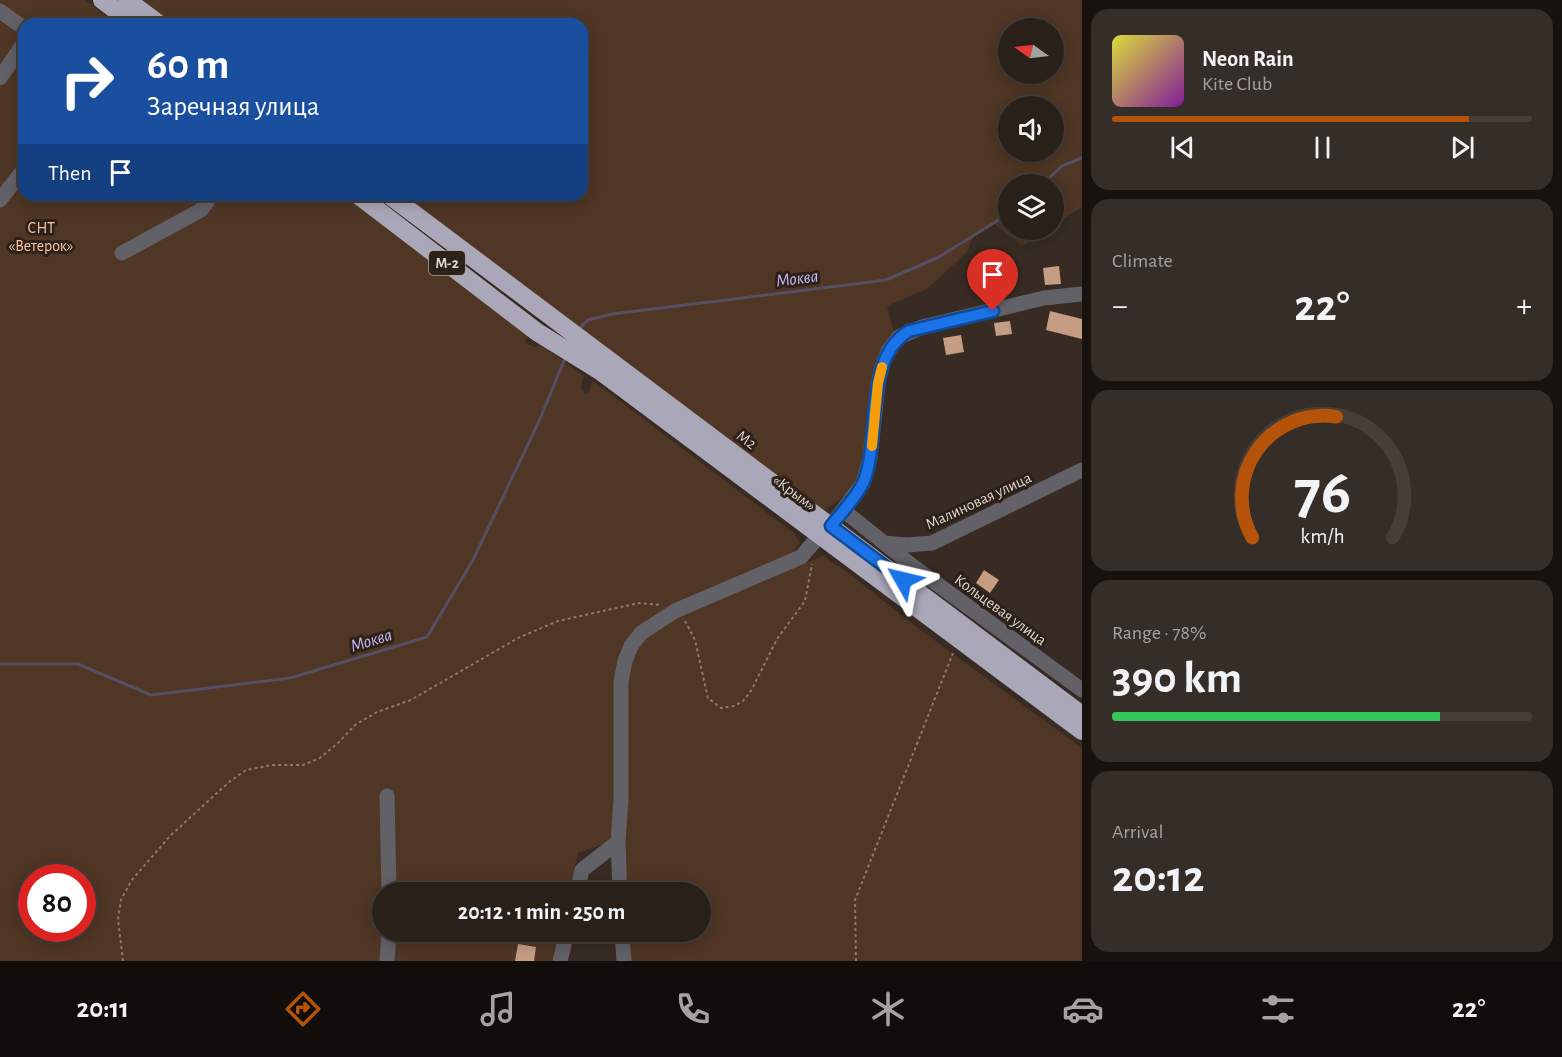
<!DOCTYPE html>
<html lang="en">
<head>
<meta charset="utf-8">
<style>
  :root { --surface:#29201a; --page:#352d27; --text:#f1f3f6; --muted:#a5a3a2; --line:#453e39; --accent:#b45309 }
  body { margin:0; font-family:"Alegreya Sans",sans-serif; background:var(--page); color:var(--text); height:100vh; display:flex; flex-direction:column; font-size:22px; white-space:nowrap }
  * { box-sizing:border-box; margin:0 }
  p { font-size:20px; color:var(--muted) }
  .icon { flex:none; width:33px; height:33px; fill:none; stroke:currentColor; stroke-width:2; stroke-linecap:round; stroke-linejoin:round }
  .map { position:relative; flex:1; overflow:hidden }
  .side { display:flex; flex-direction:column; gap:9px; padding:9px; background:#17120e; width:480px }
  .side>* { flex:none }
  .guide { position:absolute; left:18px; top:18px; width:570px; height:183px; border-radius:18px; box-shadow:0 3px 15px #0003,0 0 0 2px var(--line); background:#1a4fa0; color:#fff; overflow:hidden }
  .needle { width:39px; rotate:284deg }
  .fabs { position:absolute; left:998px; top:18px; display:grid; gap:12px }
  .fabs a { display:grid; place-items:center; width:66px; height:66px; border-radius:50%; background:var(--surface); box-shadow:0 3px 15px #0003,0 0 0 2px var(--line); font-size:30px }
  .speed { position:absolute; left:18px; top:864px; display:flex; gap:12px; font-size:30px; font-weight:700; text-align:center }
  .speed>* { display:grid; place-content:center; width:78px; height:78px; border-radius:50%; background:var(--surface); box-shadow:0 3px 15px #0003,0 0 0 2px var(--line); line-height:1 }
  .speed .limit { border:9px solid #d22; background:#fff; color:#111 }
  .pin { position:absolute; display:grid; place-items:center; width:51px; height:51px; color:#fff; margin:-62px -26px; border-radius:50% 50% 50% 0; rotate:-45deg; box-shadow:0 0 6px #0007 }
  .pin .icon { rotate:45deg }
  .me { position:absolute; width:66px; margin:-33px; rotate:307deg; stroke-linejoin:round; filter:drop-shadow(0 0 4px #0008) }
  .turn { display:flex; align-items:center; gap:21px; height:126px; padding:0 30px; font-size:27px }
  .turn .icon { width:78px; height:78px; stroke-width:2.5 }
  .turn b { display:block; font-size:42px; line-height:51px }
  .then { display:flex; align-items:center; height:57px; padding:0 30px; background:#0003; gap:12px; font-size:22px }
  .big { font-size:45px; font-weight:600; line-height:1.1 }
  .side .tile { flex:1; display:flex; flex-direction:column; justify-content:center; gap:9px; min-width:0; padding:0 21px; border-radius:18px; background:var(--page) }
  .side .dial { align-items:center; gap:0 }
  .dial svg { height:156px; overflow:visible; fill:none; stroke:var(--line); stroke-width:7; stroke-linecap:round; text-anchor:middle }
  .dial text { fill:var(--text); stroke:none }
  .song { display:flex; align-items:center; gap:18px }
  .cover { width:72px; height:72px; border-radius:9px; background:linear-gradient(135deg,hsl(60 70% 55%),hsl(290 70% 35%)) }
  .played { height:6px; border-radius:3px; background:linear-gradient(90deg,var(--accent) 85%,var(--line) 85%) }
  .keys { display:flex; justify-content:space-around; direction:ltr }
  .heat { display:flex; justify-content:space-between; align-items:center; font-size:33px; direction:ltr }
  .charge { height:9px; border-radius:4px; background:linear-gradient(90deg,#34c759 78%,var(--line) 0) }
  .trip { position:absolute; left:372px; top:882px; width:339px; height:60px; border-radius:30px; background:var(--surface); box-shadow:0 3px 15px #0003,0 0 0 2px var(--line); font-weight:600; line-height:60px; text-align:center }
  .tabs { display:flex; height:96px; justify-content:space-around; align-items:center; background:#100d0a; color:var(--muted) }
  .tabs .icon { width:42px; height:42px }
  .tabs .current { color:var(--accent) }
  .tabs b { font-size:27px; color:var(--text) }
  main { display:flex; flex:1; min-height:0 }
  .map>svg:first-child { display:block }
</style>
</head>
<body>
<main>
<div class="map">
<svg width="1082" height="961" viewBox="0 0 1082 961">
  <rect width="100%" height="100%" fill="#372b23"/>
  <!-- green -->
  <path fill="#4f3625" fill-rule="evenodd" d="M0 0H85L117 24H24V195H345L529 335 525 343 535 347 540 344 584 376 581 387 584 393 589 392 592 381 603 388 795 534 800 543 791 556 628 642 611 842 578 853 569 892H382L385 961H0ZM32 878H82V928H32Z
    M124 0H1082V207L1053 226V184H1008V230H1048L1022 246 994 224 974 235 966 253 927 289 887 306 894 333 860 481 838 501 824 510 390 195H582V24H157ZM1008 28H1053V74H1008ZM1008 106H1053V152H1008Z
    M823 556 846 571 919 629 1082 748V961H631L630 932H700V892H628L625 837 628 664 644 637 681 614Z
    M393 932H559L552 961H390Z"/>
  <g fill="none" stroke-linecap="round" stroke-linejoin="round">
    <!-- stream -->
    <path stroke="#564f63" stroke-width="3" d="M1043 184 1062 166 1082 158
      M579 329 588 320 612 314 886 280 939 257 1008 214
      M0 664H78L151 695 290 678 427 637 473 560 540 419 566 356"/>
  </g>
  <!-- building -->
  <path fill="#c59d83" d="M1059 266 1061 284 1045 285 1043 268Z
    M1050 311 1082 319V339L1046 330Z
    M1010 321 1012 334 996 336 994 323Z
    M961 335 964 352 946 355 943 338Z
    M984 570 999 580 990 593 976 583Z
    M518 944 536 947 534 961H515Z"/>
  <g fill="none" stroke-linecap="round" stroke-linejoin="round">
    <!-- path -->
    <path stroke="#867b75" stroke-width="2" stroke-dasharray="3 3" stroke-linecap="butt" d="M685 621 695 640 708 698 721 708 734 706 743 701 751 691 777 639 805 601 812 564
      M123 961 118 919 121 900 131 881 170 836 229 782 246 770 272 765H303L320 758 339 742 355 725 377 712 411 700 520 637 558 621 639 603 662 605
      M856 961 855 900 953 653"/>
    <!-- minor -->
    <path stroke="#626168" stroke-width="15" d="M0 11 24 28
      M0 78 24 43
      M0 200 24 169
      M122 253 201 210 207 202 208 195
      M843 510 914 567 1082 690
      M831 526 863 483 870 458 878 383 882 367 888 351 899 337 922 327 1044 298 1082 294
      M884 543 907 545 932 543 1082 470
      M387 796 389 892
      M577 892 582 870 618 842
      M620 892 618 842 621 799V682L625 661 631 646 641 633 675 611 801 557 819 536
      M622 932 624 961
      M387 961 389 932
      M560 961 567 932"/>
    <!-- highway -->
    <path stroke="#aaa8b8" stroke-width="18" d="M102 0 134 24
      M127 0 159 24
      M358 195 537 332 600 371 1082 731
      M389 195 1082 715"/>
  </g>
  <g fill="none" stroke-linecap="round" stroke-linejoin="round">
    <!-- route casing -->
    <g stroke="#114b97" stroke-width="15">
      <path id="route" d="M903 580 831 526C841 513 857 497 864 481 881 437 863 358 909 331L993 311"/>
    </g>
    <!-- route -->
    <use href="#route" stroke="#1a73e8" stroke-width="10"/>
    <!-- slow -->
    <path stroke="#f59e0b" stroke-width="10" d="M872 446 878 383 882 367"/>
  </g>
  <g text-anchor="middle" stroke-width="6" stroke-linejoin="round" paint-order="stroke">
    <!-- shield labels -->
    <rect fill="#2d2119" stroke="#aaa09a" stroke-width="1.5" x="429" y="251" width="36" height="24" rx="4.5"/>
    <g font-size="15" font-weight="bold" fill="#dfd7d2">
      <text x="447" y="268">М-2</text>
    </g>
    <!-- park labels -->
    <g font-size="16" fill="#f8c6a6" stroke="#2d2119">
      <text x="41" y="233">СНТ<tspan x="41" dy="18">«Ветерок»</tspan></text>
    </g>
    <!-- street labels -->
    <g font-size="16" fill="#dfd7d2" stroke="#2d2119">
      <text transform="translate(747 439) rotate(37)" y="6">М2</text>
      <text transform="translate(795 492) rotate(37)" y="6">«Крым»</text>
      <text transform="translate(978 500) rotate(-25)" y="6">Малиновая улица</text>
      <text transform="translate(1001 609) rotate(36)" y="6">Кольцевая улица</text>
    </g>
    <!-- water labels -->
    <g font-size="18" font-style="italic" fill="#c6bcfc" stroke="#2d2119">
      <text transform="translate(797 278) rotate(-7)" y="6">Моква</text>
      <text transform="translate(371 640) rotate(-17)" y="6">Моква</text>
    </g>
  </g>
</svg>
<div class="fabs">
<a><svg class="needle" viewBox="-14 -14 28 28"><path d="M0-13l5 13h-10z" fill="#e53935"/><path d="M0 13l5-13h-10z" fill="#a5a3a2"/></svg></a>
<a><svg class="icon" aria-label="sound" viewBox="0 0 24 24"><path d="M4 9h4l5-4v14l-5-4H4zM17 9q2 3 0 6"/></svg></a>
<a><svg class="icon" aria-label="layers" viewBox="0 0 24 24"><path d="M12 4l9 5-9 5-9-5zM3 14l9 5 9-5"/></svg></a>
</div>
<div class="speed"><div class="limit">80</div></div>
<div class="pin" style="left:993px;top:311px;background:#d93025"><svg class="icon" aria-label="arrive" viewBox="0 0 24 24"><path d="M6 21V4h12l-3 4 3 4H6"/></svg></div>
<svg class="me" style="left:903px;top:580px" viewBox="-20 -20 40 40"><path d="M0-17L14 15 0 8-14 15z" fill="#1a73e8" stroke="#fff" stroke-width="4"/></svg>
<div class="trip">20:12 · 1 min · 250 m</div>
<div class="guide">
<div class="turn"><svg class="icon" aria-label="right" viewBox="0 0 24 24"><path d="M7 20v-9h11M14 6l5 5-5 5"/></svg><div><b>60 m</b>Заречная улица</div></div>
<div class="then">Then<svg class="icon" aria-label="arrive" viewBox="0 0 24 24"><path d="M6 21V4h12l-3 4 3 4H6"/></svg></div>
</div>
</div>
<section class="side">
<div class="tile">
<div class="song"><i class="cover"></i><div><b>Neon Rain</b><p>Kite Club</p></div></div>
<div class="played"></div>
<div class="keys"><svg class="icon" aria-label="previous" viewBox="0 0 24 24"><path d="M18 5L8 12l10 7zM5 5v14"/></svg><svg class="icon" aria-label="pause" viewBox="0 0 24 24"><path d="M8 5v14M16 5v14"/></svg><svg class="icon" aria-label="next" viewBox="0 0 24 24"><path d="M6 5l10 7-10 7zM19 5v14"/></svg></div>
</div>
<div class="tile"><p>Climate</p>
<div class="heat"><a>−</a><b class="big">22°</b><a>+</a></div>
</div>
<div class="tile dial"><svg viewBox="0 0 100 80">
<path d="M14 69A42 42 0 1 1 86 69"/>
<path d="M14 69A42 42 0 0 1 57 7" stroke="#b45309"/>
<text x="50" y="56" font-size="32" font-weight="700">76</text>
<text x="50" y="72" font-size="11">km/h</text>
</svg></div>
<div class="tile"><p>Range · 78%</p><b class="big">390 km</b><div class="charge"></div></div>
<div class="tile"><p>Arrival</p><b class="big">20:12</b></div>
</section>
</main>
<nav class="tabs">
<b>20:11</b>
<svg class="icon current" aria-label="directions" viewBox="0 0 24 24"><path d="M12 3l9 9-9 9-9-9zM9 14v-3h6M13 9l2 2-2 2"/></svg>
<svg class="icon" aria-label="music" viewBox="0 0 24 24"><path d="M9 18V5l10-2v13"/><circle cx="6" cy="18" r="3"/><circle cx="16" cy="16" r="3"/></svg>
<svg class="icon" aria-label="phone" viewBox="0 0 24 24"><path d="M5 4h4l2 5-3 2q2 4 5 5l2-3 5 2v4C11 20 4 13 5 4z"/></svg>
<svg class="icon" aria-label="climate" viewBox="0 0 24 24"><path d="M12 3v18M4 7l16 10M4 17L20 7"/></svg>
<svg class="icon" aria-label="car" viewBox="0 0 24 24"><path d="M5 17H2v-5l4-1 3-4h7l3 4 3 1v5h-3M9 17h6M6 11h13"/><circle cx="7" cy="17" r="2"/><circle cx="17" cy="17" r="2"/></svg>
<svg class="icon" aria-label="filters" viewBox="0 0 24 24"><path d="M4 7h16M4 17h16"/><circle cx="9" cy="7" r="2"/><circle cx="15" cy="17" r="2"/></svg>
<b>22°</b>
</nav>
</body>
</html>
